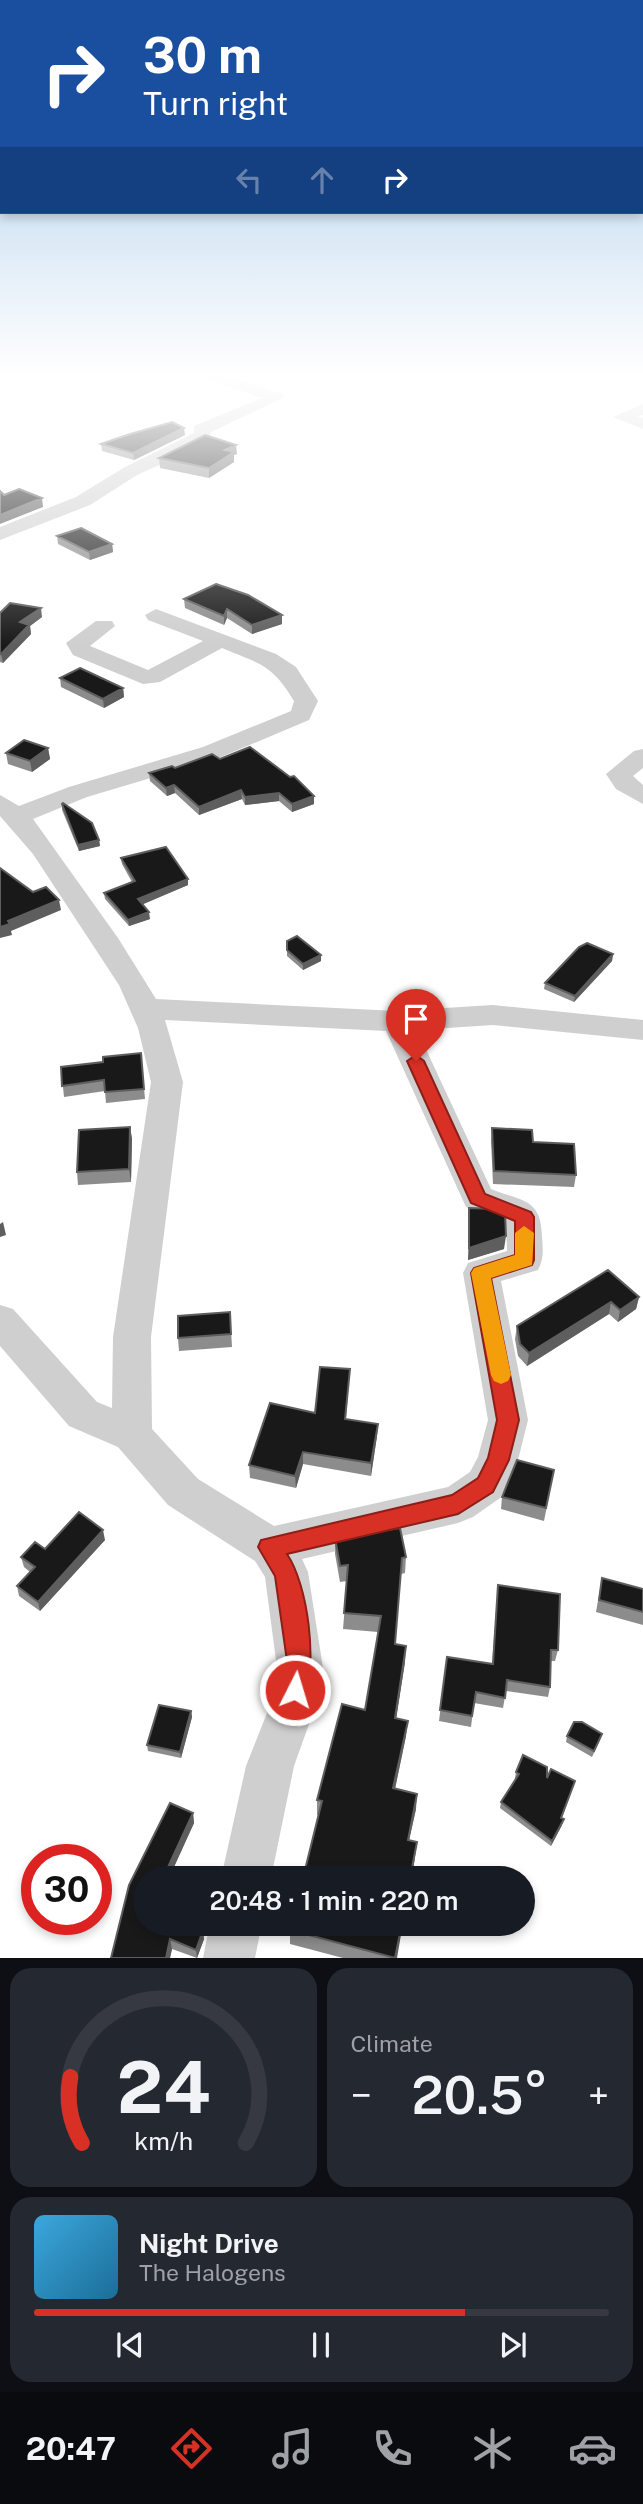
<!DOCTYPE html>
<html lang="en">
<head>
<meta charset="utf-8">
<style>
  :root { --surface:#171b24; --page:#242831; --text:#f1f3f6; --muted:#9ea1a6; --line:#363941; --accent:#d93025 }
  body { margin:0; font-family:"Public Sans",sans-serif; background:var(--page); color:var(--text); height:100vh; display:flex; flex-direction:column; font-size:26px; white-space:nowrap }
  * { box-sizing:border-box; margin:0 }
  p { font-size:23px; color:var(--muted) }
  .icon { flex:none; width:38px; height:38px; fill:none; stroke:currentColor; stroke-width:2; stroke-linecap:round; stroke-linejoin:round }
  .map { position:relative; height:1958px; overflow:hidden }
  .side { display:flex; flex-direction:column; gap:10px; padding:10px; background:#0d0f14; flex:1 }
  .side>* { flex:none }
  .hud { position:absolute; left:0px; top:0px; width:644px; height:214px; box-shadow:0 4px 10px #0003; background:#1a4fa0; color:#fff; overflow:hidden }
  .speed { position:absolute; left:21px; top:1844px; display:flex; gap:14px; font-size:35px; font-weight:700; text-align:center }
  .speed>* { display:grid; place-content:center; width:91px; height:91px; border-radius:50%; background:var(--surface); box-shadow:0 4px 10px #0003; line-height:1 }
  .speed .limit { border:10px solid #d22; background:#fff; color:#111 }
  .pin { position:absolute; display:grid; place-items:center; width:60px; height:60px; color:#fff; margin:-72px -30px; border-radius:50% 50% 50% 0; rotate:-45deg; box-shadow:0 0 7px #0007 }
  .pin .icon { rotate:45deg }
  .me { position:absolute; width:77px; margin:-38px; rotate:5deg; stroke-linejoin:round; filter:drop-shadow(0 0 5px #0008) }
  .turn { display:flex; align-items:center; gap:24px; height:147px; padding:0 28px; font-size:32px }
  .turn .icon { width:91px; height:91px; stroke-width:2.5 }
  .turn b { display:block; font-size:49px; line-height:60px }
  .lanes { display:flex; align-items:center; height:66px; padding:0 28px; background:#0003; justify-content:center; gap:35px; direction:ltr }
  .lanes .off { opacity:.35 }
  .big { font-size:52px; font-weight:600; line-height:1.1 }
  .side .tile { flex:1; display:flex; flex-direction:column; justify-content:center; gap:10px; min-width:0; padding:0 24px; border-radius:21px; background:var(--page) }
  .side .dial { align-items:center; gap:0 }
  .dial svg { height:182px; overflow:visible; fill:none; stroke:var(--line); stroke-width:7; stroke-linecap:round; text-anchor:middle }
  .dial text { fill:var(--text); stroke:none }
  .song { display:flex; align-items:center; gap:21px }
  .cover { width:84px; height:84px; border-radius:10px; background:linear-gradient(135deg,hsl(200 70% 55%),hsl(200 70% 35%)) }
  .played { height:7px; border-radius:4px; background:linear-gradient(90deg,var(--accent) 75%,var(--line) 75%) }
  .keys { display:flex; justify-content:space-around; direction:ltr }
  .heat { display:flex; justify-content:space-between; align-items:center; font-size:38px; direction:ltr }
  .side .tiles { flex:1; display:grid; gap:10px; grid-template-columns:1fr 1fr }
  .tile:last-child { grid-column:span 2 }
  .trip { position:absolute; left:133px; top:1866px; width:402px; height:70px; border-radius:35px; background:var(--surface); box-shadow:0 4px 10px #0003; font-weight:600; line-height:70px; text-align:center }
  .dock { display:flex; height:112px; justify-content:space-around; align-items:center; background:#090b0e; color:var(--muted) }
  .dock .icon { width:49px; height:49px }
  .dock .selected { color:var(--accent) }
  .dock b { font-size:32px; color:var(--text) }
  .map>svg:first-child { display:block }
</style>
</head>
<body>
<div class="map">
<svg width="643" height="1958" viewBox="0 0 643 1958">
  <rect width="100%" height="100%" fill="#fff"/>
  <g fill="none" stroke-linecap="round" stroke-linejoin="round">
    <!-- minor -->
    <path fill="#cfcfcf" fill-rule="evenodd" d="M188 372H213L283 394 285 397 211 432 210 438 193 450 137 475 90 505 0 540V527L76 497 125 467 194 433V426L262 398Z
      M643 404V415L637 417 643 418V429L613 417Z
      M156 609 276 654 296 667 318 701 309 720 221 757 87 797 33 819 118 938 156 999 397 1011 493 1005 643 1020V1040L493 1025 417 1030 491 1189C523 1202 541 1198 542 1237 543 1250 544 1259 538 1270L501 1281 528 1420 518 1460 500 1498 473 1517 458 1523 302 1559 308 1572 323 1668 313 1713 294 1766 271 1878H221L246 1766 267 1713 277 1668 265 1577 255 1561 168 1505 118 1447 69 1426 0 1346V1305L13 1309 97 1402 112 1408 113 1337 151 1082 138 1028 119 985 33 854 0 816V795L19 806 69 787 203 747 291 711 294 701C272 664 260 664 222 648L160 682 143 684 73 655 66 643 96 621H112L115 626 90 646 148 670 203 641 148 620 145 615ZM165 1020 386 1031 466 1207 506 1224 507 1251 468 1263 463 1273 488 1420 478 1457 470 1472 448 1487 274 1526 198 1479 152 1429 151 1337 183 1082Z
      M643 749V768L633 776 643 785V804L616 789 606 774 634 751Z
      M210 1923H262L255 1958H203Z"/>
  </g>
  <!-- wall -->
  <path fill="#8c8c8c" d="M185 435 134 460 102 451 101 444Z
    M237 454 234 455V462L209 478 160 468 159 458Z
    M57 536 112 544 113 552 90 560 58 544Z
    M248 595 282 624 252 634 227 618 224 625 185 608 184 599Z
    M0 613 42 617 30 626 31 634 3 663 0 662Z
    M60 678 123 688 124 697 104 708 61 687Z
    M48 748 50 759 32 772 8 764 6 753Z
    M220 759 314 796V804L292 812 279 801 245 805 242 799 199 815 175 793 167 796 150 781 149 773Z
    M62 804 99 840 100 846 79 851 62 810Z
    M121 858 188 879V885L142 904 150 919 129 926 105 899 104 893 132 882 122 864Z
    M287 941 321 961 303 970 287 956Z
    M613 954 612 961 574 1002 544 989 545 983Z
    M141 1053 145 1099 106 1103 105 1091 64 1097 61 1067 103 1062Z
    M130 1127 132 1139 131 1182 78 1185 77 1172Z
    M492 1128 533 1142 576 1175 574 1187 493 1184 491 1141Z
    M469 1208 504 1249 468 1260Z
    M608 1270 639 1297 636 1309 618 1322 609 1314 527 1366 518 1356 515 1339 517 1326Z
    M230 1312 232 1347 179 1351 178 1338Z
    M350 1369 346 1419 378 1424 377 1436 371 1476 303 1464 296 1488 250 1478 249 1465 315 1413Z
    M554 1470 544 1521 501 1509 502 1497Z
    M335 1538 406 1557 405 1573 401 1574 395 1644 405 1662 396 1718 406 1736 395 1789 416 1809 409 1840 417 1842 412 1878H303L318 1815H317V1800L365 1710 378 1632 343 1629 347 1581 340 1582 335 1554Z
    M105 1540 40 1611 19 1596 17 1586 30 1572 24 1567 21 1557 45 1549Z
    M602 1578 643 1589V1625L596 1612Z
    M498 1585 558 1650 555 1661H551L550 1687 548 1697 506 1691 503 1708 474 1703 471 1727 439 1721 447 1657 492 1664Z
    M191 1711 192 1717 181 1758 148 1751 147 1745Z
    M602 1734 600 1740 592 1757 566 1742 567 1736Z
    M516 1772 547 1778 575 1781 562 1818V1825L551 1846 500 1808 501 1802 516 1779 515 1778Z
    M170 1803 193 1813 194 1823 169 1878H145V1923H164L182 1927 183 1923H185L203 1930 204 1939 197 1958 172 1949 170 1958H111L129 1885Z
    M290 1930 397 1958H343L290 1944Z"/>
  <!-- shaded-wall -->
  <path fill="#5e5e5e" d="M184 428 185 435 134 460 133 453Z
    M236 445 237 454 234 455V462L209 478V468L225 450Z
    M42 498 43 507 0 524V515Z
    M112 544 113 552 90 560 89 552Z
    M41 608 42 617 30 626 31 634 3 663 1 654 20 622Z
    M227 609V618L224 625V616Z
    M282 615V624L252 634V625Z
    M123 688 124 697 104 708 103 699Z
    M48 748 50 759 32 772 30 761Z
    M174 785 175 793 167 796 166 788Z
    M241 790 242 799 199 815V807Z
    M279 793V801L245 805V797Z
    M314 796V804L292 812V804Z
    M99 840 100 846 79 851 78 845Z
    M188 879V885L139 906 138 899Z
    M59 900 61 910 11 931 12 935 0 938V927L8 921Z
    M149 912 150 919 129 926 128 920Z
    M613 954 612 961 574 1002 575 996Z
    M321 955V961L303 970V964Z
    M130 1127 132 1139 131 1182 129 1169Z
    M3 1222 6 1235 0 1237V1224Z
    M506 1236 504 1249 468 1260 469 1248Z
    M639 1297 636 1309 618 1322 620 1310Z
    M611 1302 609 1314 527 1366 529 1353Z
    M378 1424 377 1436 371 1476V1463Z
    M303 1452V1464L296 1488 295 1476Z
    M103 1530 105 1540 40 1611 38 1602Z
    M406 1646 405 1662 394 1733 395 1718Z
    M191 1711 192 1717 181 1758 180 1752Z
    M408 1721 406 1736 392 1803 393 1788Z
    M417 1794 416 1809 406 1854 408 1840Z
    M193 1813 194 1823 169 1878H163Z
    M564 1819 562 1825 551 1846 552 1841Z
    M417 1842 412 1878H410Z
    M402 1923H403L397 1958H395Z
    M203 1930 204 1939 197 1958 196 1950Z
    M170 1939 172 1949 170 1958H166Z"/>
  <!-- building -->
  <path fill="#191919" stroke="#5e5e5e" stroke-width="2" d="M172 422 184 428 133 453 101 444 130 434Z
    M205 435 236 445 225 450 234 452 209 468 159 458Z
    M19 489 42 498 0 515V491L4 495Z
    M81 528 112 544 89 552 57 536Z
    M216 584 248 595 282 615 252 625 227 609 224 616 184 599Z
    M10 603 41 608 20 622 29 625 1 654 0 653V613Z
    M80 668 123 688 103 699 60 678Z
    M24 740 48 748 30 761 6 753Z
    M250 747 290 777 294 776 314 796 292 804 279 793 245 797 241 790 199 807 174 785 166 788 149 773 172 766 175 768 212 754 220 759Z
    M63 803 92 823 99 840 78 845 62 804Z
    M166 847 188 879 138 899 149 912 128 920 104 893 135 881 121 858Z
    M0 868 33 892 46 887 59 900 8 921 10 924 0 927Z
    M297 936 321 955 303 964 287 950V941Z
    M587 943 613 954 575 996 545 983 579 947Z
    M141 1053 144 1089 105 1092 104 1080 62 1086 61 1067 103 1062V1057Z
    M130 1127 129 1169 77 1172 79 1130Z
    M492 1128 532 1130 533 1142 574 1144 576 1175 494 1171Z
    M469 1208 496 1209 505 1213 506 1236 469 1248Z
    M608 1270 639 1297 620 1310 611 1302 529 1353 520 1344 517 1326Z
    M230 1312 231 1334 178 1338V1316Z
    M320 1367 350 1369 345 1419 378 1424 371 1463 303 1452 295 1476 249 1465 270 1403 315 1413Z
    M517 1460 554 1470 546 1508 502 1497Z
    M79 1512 103 1530 38 1602 17 1586 35 1567 21 1557 35 1542 45 1549Z
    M400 1528 406 1557 402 1558 395 1644 406 1646 395 1718 408 1721 393 1788 417 1794 408 1840 417 1842 410 1878H303L322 1801 317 1800 342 1704 365 1710 381 1616 344 1613 348 1565 340 1566 335 1538Z
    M602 1578 643 1589V1612L599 1600Z
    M498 1585 560 1594 558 1650H551L550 1687 507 1680 505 1698 476 1692 472 1716 440 1710 447 1657 493 1664Z
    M159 1705 191 1711 180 1752 147 1745Z
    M574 1722H582L602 1734 594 1751 567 1736Z
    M523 1755 547 1767V1778L551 1769 575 1781 561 1818 564 1819 552 1841 501 1802 519 1774 516 1772Z
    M170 1803 193 1813 163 1878H145V1916L144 1919H145V1923H164L182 1927 183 1923H185L203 1930 196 1950 170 1939 166 1958H111L129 1885Z
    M292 1923H402L395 1958 290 1930Z"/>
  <!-- sky -->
  <linearGradient id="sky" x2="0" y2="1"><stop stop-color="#9ec5e8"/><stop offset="0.58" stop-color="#fff"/><stop offset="1" stop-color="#fff" stop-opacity="0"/></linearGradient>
  <rect width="643" height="646" fill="url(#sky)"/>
  <!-- route -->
  <path fill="#d93025" stroke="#8d1f18" stroke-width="2" d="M416 1055 424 1061 485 1194 531 1212 534 1217V1260L532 1265 491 1278 519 1420 509 1460 493 1492 458 1514 287 1554C308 1585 318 1664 304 1699L295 1703 287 1699 283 1690 288 1668 275 1576 258 1547 261 1540 452 1495 478 1478 488 1458 497 1420 471 1273 474 1268 515 1255V1221L471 1203 407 1061Z"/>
  <!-- slow -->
  <path fill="#f59e0b" d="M524 1226 534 1233 532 1265 491 1278 511 1375 508 1381 501 1384 494 1381 491 1375 471 1273 474 1268 515 1255V1233Z"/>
</svg>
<div class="speed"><div class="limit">30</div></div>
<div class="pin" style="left:416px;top:1061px;background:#d93025"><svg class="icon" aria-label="arrive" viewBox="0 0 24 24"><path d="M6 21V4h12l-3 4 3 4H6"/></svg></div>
<svg class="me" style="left:295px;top:1690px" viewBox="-20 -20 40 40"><circle r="17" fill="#d93025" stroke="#fff" stroke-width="3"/><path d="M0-11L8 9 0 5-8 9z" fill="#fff"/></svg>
<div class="trip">20:48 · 1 min · 220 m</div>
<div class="hud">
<div class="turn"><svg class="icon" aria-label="right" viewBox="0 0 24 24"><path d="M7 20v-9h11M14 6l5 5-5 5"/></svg><div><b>30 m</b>Turn right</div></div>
<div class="lanes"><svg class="icon off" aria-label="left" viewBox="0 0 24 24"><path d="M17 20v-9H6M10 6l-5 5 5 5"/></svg><svg class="icon off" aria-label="ahead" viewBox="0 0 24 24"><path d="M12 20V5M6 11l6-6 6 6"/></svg><svg class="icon" aria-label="right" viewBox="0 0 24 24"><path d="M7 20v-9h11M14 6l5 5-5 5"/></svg></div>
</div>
</div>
<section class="side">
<div class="tiles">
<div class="tile dial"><svg viewBox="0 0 100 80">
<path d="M14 69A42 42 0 1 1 86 69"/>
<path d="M14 69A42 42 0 0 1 9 40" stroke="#d93025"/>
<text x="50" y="56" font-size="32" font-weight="700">24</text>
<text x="50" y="72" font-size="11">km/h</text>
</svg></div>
<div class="tile"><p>Climate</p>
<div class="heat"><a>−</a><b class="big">20.5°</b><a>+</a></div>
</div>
<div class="tile">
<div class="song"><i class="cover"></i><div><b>Night Drive</b><p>The Halogens</p></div></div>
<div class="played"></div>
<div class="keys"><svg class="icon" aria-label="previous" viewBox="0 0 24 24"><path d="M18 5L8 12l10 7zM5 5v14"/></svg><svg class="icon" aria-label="pause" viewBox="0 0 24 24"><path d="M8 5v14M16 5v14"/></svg><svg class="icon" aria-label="next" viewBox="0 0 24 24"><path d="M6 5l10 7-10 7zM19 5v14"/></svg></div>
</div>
</div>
</section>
<nav class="dock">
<b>20:47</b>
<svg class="icon selected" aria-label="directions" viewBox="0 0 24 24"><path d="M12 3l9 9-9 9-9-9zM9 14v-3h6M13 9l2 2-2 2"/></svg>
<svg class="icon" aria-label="music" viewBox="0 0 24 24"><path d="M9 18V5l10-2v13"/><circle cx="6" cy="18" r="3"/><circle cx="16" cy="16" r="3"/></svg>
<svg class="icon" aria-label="phone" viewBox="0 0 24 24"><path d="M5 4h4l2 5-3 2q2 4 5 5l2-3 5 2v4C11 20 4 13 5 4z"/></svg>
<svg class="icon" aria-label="climate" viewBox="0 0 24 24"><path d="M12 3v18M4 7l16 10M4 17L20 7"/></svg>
<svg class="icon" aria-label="car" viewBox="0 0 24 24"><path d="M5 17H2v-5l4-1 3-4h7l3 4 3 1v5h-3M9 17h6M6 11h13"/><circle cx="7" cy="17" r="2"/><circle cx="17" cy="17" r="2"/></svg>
</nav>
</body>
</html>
